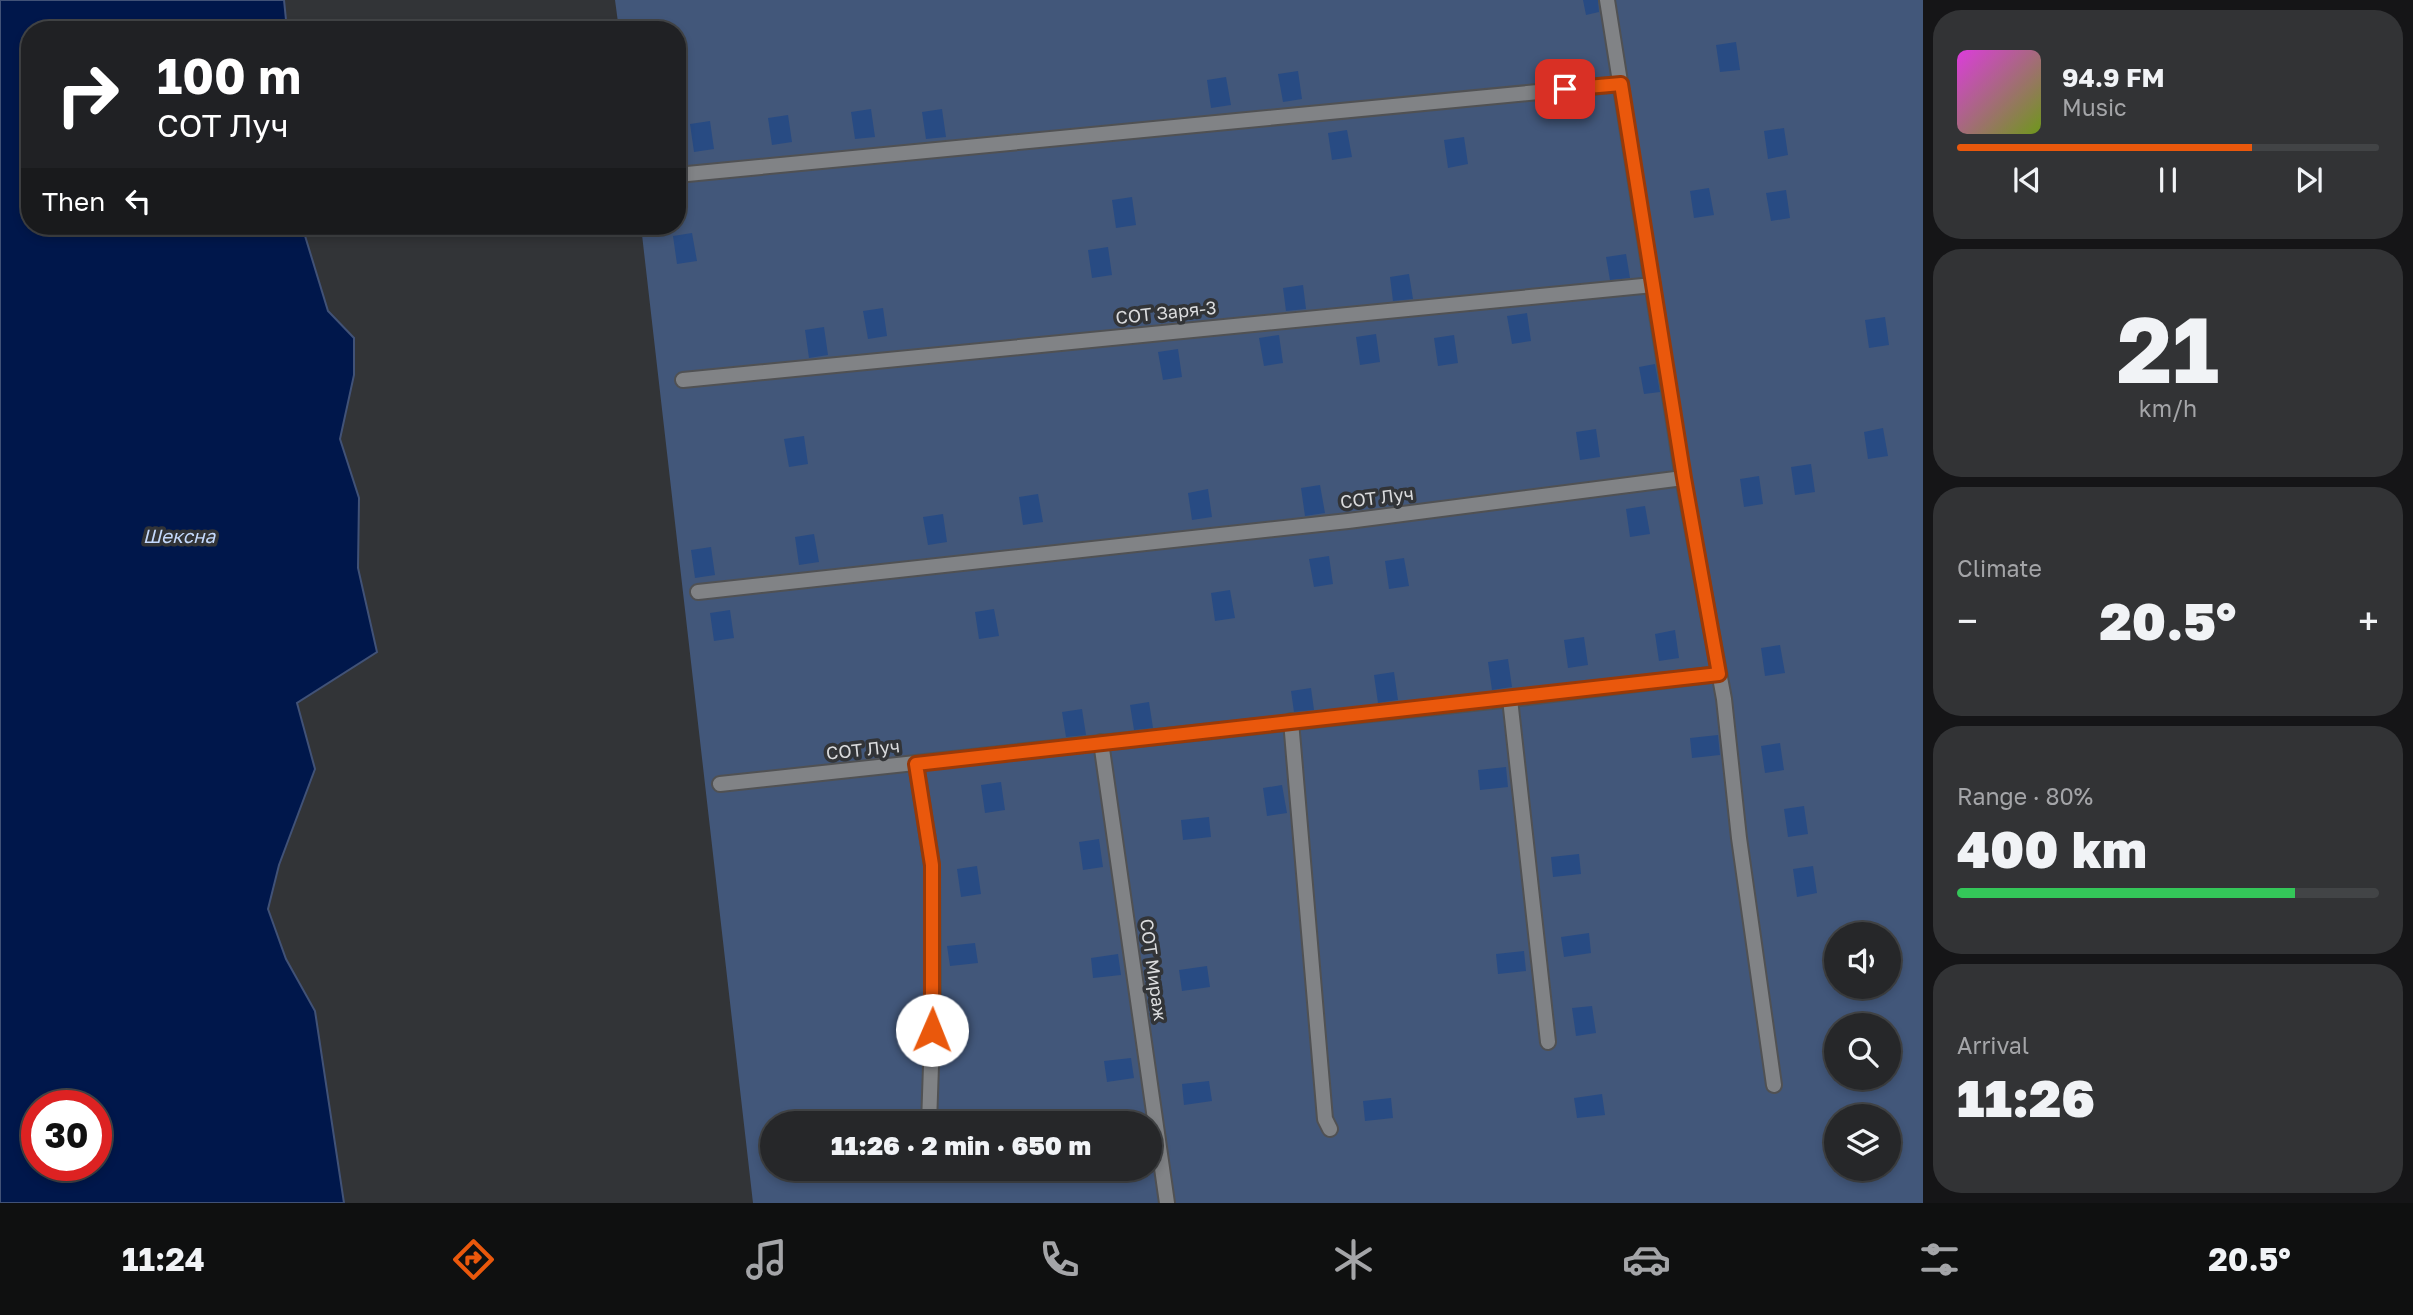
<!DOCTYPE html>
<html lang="en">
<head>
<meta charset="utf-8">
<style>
  :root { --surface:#262729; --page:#323335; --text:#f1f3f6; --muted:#a4a5a8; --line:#424446; --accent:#ea580c }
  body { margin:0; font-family:"Golos Text",sans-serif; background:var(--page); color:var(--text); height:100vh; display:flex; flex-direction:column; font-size:26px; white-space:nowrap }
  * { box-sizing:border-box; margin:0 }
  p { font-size:23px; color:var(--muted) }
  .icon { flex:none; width:38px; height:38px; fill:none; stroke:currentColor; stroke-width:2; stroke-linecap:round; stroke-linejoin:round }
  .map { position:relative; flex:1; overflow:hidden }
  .details { display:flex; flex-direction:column; gap:10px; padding:10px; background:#151517; width:490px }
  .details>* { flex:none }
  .top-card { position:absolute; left:21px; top:21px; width:665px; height:214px; border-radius:28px; box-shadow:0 4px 10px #0003,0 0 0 2px var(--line); background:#202124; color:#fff; overflow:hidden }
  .controls { position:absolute; left:1824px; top:922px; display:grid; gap:14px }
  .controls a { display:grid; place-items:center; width:77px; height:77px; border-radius:50%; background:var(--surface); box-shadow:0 4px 10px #0003,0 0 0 2px var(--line); font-size:35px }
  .speed { position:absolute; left:21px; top:1090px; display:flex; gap:14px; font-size:35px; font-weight:700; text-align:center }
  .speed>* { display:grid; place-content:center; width:91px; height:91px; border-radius:50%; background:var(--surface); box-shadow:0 4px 10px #0003,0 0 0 2px var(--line); line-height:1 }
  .speed .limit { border:10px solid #d22; background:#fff; color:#111 }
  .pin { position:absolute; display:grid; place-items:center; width:60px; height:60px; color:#fff; margin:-30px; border-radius:14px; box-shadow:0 4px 10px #0006 }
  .me { position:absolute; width:77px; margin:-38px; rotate:1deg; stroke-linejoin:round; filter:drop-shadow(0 0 5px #0008) }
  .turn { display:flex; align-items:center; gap:24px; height:147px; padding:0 21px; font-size:32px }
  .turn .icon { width:91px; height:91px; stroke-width:2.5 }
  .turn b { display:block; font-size:49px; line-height:60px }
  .then { display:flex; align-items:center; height:66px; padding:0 21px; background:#0003; gap:14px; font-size:26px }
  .big { font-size:52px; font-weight:800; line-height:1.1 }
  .details .widget { flex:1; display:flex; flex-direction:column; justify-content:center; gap:10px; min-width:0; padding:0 24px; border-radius:28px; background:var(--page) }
  .details .dial { align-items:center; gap:0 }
  .dial b { font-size:91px; line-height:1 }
  .song { display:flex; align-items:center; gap:21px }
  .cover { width:84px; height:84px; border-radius:10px; background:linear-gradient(135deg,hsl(300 70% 55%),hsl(80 70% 35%)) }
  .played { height:7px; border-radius:4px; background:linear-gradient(90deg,var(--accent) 70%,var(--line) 70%) }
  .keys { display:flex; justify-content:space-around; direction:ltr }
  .heat { display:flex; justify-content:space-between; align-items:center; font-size:38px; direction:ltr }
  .charge { height:10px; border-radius:5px; background:linear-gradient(90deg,#34c759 80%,var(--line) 0) }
  .trip { position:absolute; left:760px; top:1111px; width:402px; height:70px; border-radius:35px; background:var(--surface); box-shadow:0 4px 10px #0003,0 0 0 2px var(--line); font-weight:800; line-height:70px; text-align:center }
  .tabs { display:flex; height:112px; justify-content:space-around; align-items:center; background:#0f1010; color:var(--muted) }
  .tabs .icon { width:49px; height:49px }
  .tabs .on { color:var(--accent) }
  .tabs b { font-size:32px; color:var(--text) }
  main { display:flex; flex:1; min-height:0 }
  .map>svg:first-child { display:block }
</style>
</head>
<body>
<main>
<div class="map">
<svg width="1923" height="1203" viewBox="0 0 1923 1203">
  <rect width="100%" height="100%" fill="#323437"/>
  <!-- green -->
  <path fill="#42577a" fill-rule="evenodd" d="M615 0H1923V1203H753L641 226H677V30H619ZM1836 934H1888V987H1836ZM1836 1026H1888V1078H1836ZM1836 1116H1888V1169H1836ZM772 1124H1150V1169H772Z"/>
  <!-- water -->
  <path fill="#00174b" stroke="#415277" stroke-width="2" fill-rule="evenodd" d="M0 0H284L287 30H30V226H302L328 311 354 338V375L340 439 359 498 358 568 377 652 297 703 315 769 279 865 268 909 286 959 315 1011 344 1203H0ZM37 1106H96V1166H37Z"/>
  <!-- building -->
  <path fill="#284b83" d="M1583 0H1598L1599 12 1586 15Z
    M1736 42 1740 70 1720 72 1716 45Z
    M1298 71 1302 99 1283 102 1278 74Z
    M1226 77 1231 105 1211 108 1207 80Z
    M871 109 875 137 855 139 851 112Z
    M942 109 946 137 926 139 922 112Z
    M788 115 792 142 772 145 768 118Z
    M710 121 714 149 694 152 690 124Z
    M1784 128 1788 155 1768 159 1764 131Z
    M1347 130 1352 157 1332 160 1328 133Z
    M1464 137 1468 164 1448 168 1444 140Z
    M1709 188 1714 215 1694 218 1690 191Z
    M1786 190 1790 218 1771 221 1766 193Z
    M1132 197 1136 225 1116 228 1112 200Z
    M692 233 697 261 677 264 673 236Z
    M1108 247 1112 275 1092 278 1088 250Z
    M1626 254 1630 278 1610 280 1606 257Z
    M1409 274 1413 299 1393 301 1390 277Z
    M1303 285 1306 309 1286 311 1283 288Z
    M883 308 887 336 868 339 863 311Z
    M1527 313 1531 341 1512 344 1507 316Z
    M1885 317 1889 345 1869 348 1865 320Z
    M824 327 828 355 809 358 805 330Z
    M1376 334 1380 362 1360 365 1356 337Z
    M1279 335 1283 363 1264 366 1259 338Z
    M1454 335 1458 363 1438 366 1434 338Z
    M1178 349 1182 377 1163 380 1158 352Z
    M1655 364 1660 392 1644 394 1639 367Z
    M1883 428 1888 456 1868 459 1864 432Z
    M1596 429 1600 457 1580 460 1576 432Z
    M804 436 808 464 789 467 784 439Z
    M1811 464 1815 492 1795 495 1791 467Z
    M1759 476 1763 504 1744 507 1740 479Z
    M1320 485 1325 513 1305 516 1301 488Z
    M1208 489 1212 517 1192 520 1188 493Z
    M1038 494 1043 522 1023 525 1019 497Z
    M1645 506 1650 534 1630 537 1626 509Z
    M943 514 947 542 928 545 923 517Z
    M814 534 819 562 799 565 795 537Z
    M711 547 715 575 695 578 691 550Z
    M1329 556 1333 584 1314 587 1309 559Z
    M1404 558 1409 586 1389 589 1385 561Z
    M1230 590 1235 618 1215 621 1211 593Z
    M994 609 999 636 979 639 975 612Z
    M730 610 734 638 714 641 710 613Z
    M1675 630 1679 658 1659 661 1655 634Z
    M1584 637 1588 665 1568 668 1564 640Z
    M1780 645 1785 673 1765 676 1761 648Z
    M1508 659 1512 687 1492 690 1488 662Z
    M1394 672 1398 700 1378 703 1374 675Z
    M1311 688 1314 710 1294 712 1291 691Z
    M1149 702 1153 728 1134 730 1130 705Z
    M1082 709 1086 735 1066 737 1062 712Z
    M1718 735 1720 755 1692 758 1690 738Z
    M1780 743 1784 770 1765 773 1761 746Z
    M1506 767 1508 787 1480 790 1478 770Z
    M1001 782 1005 810 985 813 981 785Z
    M1282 785 1287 813 1267 816 1263 788Z
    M1804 806 1808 834 1788 837 1784 809Z
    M1209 817 1211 837 1183 840 1181 820Z
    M1099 839 1103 867 1083 870 1079 842Z
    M1579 854 1581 874 1553 877 1551 857Z
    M977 866 981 894 961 897 957 869Z
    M1813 866 1817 893 1797 897 1793 869Z
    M1589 933 1591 953 1564 957 1561 937Z
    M975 943 978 963 950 966 947 946Z
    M1524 951 1526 971 1498 974 1496 954Z
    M1118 954 1121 975 1093 978 1091 958Z
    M1207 966 1210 987 1182 991 1179 970Z
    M1592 1006 1596 1033 1576 1036 1572 1008Z
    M1131 1058 1134 1078 1107 1082 1104 1061Z
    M1209 1081 1212 1101 1184 1105 1182 1084Z
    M1602 1094 1605 1115 1577 1118 1574 1098Z
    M1391 1098 1393 1118 1365 1121 1363 1101Z
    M970 1169H1011L1012 1177 972 1183Z"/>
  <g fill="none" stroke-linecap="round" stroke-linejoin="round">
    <!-- minor casing -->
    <g stroke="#505153" stroke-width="18">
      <path id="minor" d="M1607 0 1683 478 1724 699 1739 838 1774 1085
        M677 175 1621 84
        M683 380 1653 285
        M698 592 1348 521 1683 478
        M1510 699 1548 1042
        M1291 721 1325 1119 1330 1129
        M1101 742 1167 1203
        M916 764 932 865 933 1007 929 1124
        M720 784 1510 699 1719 674"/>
    </g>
    <!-- minor -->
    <use href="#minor" stroke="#818386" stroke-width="14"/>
  </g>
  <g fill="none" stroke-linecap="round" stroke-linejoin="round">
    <!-- route casing -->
    <g stroke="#983908" stroke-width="18">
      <path id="route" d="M932 1030V865L916 764 1719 674 1684 478 1621 84 1565 89"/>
    </g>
    <!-- route -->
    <use href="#route" stroke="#ea580c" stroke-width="12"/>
  </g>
  <g text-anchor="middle" stroke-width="7" stroke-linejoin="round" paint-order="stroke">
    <!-- street labels -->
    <g font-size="18" fill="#dadbdd" stroke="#323437">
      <text transform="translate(1166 313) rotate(-6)" y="6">СОТ Заря-3</text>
      <text transform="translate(1377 498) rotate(-7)" y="6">СОТ Луч</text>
      <text transform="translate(863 750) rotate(-6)" y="6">СОТ Луч</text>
      <text transform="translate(1153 970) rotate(82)" y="6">СОТ Мираж</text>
    </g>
    <!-- water labels -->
    <g font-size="19" font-style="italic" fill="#c4d9fc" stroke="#323437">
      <text x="179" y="543">Шексна</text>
    </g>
  </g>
</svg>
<div class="controls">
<a><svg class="icon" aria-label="sound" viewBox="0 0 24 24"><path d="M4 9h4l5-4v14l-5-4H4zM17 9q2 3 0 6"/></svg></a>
<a><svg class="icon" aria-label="search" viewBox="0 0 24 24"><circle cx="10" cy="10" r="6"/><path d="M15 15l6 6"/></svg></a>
<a><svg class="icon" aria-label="layers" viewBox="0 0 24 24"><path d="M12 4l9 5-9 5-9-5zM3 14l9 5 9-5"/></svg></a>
</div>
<div class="speed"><div class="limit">30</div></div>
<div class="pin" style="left:1565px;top:89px;background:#d93025"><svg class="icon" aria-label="arrive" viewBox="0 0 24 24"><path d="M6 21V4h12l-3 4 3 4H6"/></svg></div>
<svg class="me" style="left:932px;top:1030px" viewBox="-20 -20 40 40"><circle r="19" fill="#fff"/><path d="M0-13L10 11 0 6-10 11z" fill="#ea580c"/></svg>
<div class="trip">11:26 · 2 min · 650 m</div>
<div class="top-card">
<div class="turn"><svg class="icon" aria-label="right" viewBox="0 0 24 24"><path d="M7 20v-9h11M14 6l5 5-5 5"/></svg><div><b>100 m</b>СОТ Луч</div></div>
<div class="then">Then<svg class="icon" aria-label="left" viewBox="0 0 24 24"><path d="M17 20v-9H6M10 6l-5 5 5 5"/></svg></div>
</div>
</div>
<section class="details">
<div class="widget">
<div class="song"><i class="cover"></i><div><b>94.9 FM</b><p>Music</p></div></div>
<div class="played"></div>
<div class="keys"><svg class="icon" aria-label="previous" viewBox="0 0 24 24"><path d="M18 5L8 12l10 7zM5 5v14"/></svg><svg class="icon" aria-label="pause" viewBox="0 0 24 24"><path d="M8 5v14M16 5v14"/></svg><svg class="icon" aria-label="next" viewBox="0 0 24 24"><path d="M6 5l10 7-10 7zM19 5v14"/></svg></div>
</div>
<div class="widget dial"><b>21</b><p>km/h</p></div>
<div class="widget"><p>Climate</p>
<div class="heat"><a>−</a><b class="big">20.5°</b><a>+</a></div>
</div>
<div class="widget"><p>Range · 80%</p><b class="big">400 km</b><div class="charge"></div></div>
<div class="widget"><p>Arrival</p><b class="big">11:26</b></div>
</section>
</main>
<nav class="tabs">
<b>11:24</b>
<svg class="icon on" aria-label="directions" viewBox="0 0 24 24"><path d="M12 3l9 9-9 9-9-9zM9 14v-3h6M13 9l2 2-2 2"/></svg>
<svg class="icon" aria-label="music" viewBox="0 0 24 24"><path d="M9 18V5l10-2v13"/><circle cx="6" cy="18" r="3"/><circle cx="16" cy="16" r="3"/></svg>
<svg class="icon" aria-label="phone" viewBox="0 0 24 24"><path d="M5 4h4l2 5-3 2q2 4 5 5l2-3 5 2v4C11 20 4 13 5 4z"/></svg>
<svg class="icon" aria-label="climate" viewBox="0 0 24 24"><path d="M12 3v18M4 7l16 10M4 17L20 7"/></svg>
<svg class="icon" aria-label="car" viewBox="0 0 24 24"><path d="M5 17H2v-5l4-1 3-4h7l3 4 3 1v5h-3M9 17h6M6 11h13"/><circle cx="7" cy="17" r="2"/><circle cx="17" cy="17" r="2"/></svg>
<svg class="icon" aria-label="filters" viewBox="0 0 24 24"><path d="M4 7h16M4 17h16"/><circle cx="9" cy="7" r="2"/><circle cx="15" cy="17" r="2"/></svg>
<b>20.5°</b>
</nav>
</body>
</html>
